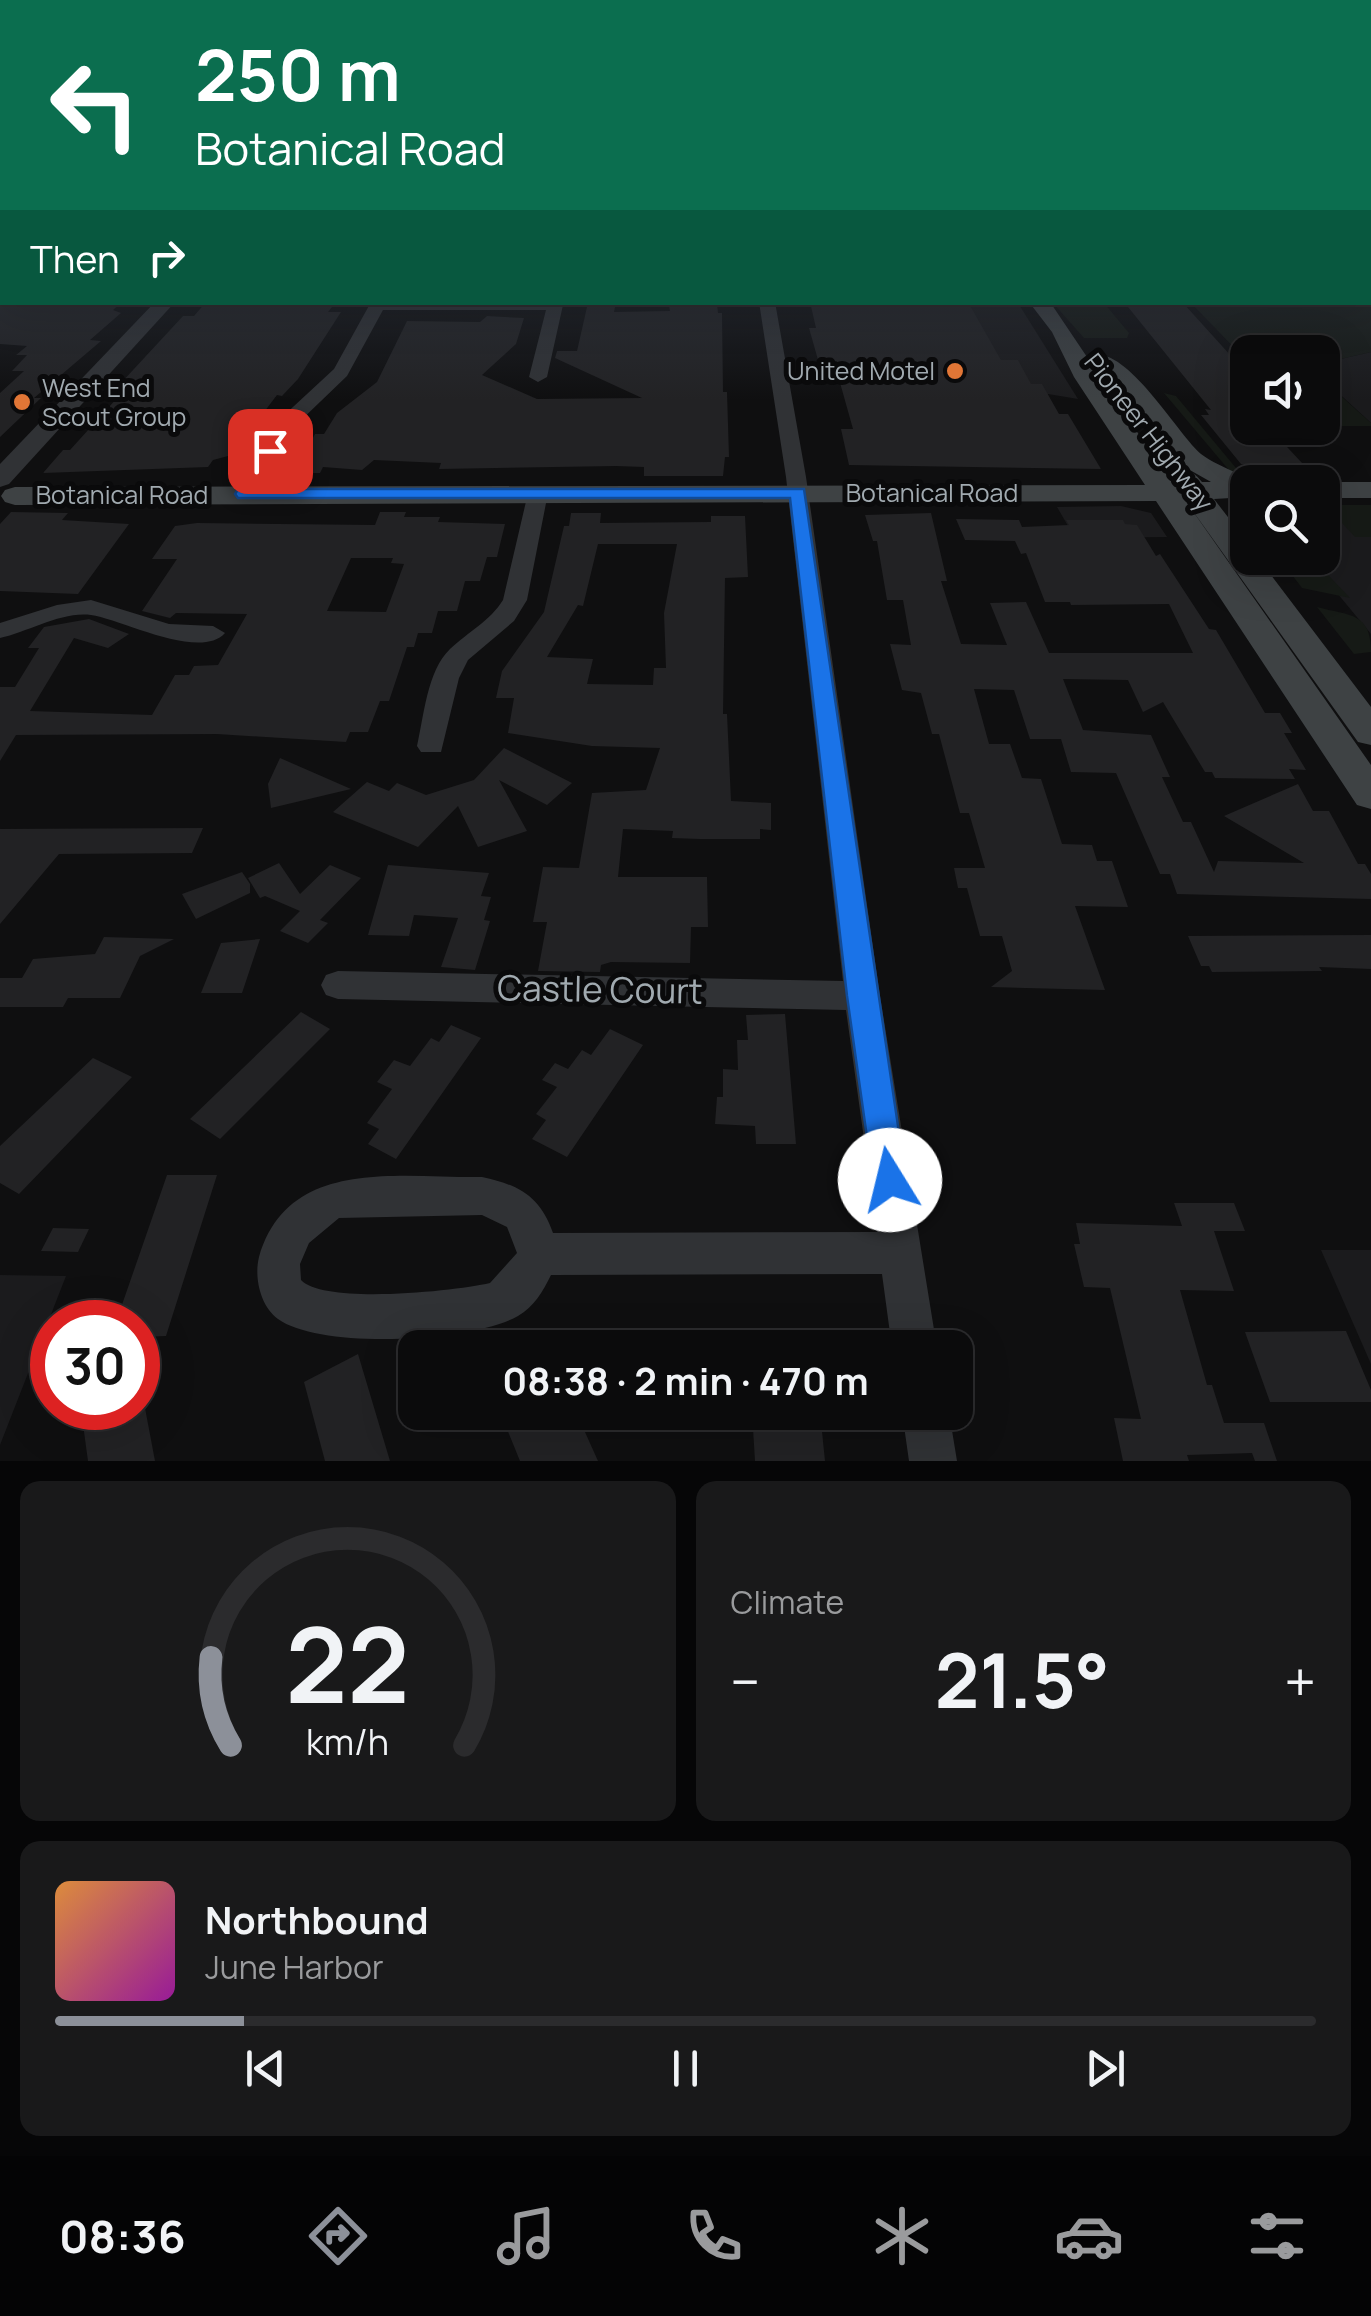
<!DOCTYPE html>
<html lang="en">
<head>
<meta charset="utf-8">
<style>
  :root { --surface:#0b0b0c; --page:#19191a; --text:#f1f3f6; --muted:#9a9b9d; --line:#2b2b2d; --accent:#8c9099 }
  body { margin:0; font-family:Manrope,sans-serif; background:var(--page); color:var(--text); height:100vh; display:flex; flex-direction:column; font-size:38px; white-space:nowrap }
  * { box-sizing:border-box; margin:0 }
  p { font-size:32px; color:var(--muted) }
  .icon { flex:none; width:55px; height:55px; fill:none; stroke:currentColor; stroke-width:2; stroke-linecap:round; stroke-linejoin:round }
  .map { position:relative; height:1461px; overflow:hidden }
  .drawer { display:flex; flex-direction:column; gap:20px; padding:20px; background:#060607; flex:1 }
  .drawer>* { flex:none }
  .top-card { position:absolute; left:0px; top:0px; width:1372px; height:305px; box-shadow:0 10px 40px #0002,0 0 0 2px var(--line); background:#0b6e4f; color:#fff; overflow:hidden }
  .controls { position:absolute; left:1230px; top:335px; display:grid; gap:20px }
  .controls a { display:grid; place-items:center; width:110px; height:110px; border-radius:20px; background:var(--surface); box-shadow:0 10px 40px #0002,0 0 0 2px var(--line); font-size:50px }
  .speed { position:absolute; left:30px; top:1300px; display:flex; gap:20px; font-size:50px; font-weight:700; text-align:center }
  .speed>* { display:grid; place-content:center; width:130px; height:130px; border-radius:50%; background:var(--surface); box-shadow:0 10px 40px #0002,0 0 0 2px var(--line); line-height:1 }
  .speed .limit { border:15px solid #d22; background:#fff; color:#111 }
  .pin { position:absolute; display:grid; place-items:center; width:85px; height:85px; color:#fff; margin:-42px; border-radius:20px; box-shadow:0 5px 15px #0006 }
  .me { position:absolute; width:110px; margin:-55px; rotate:351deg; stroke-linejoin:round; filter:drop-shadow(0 0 8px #0008) }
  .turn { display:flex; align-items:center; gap:35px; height:210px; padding:0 30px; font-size:45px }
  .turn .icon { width:130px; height:130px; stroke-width:2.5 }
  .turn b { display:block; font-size:70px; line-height:85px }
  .then { display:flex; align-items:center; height:95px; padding:0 30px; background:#0003; gap:20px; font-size:38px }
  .big { font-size:75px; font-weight:700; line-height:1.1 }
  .drawer .card { flex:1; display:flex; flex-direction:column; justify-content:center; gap:15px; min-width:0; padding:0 35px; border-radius:20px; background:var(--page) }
  .drawer .dial { align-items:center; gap:0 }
  .dial svg { height:260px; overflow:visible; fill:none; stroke:var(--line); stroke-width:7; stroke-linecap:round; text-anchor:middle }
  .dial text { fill:var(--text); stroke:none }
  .song { display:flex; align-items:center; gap:30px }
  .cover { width:120px; height:120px; border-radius:15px; background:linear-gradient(135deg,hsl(30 70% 55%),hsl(300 70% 35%)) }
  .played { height:10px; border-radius:5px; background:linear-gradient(90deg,var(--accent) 15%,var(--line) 15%) }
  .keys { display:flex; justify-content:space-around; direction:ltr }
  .heat { display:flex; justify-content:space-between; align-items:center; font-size:55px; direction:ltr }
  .drawer .tiles { flex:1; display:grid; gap:20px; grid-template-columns:1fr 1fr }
  .card:last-child { grid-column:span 2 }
  .trip { position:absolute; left:398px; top:1330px; width:575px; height:100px; border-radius:20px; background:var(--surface); box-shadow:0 10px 40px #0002,0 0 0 2px var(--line); font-weight:700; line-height:100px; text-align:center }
  .tab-bar { display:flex; height:160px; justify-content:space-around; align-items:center; background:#040405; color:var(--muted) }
  .tab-bar .icon { width:70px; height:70px }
  .tab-bar .current { color:var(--accent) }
  .tab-bar b { font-size:45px; color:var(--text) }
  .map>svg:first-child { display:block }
</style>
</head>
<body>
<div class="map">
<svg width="1371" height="1461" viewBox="0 0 1371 1461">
  <rect width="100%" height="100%" fill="#0f0f10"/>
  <!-- built -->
  <path fill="#1b1b1d" d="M908 303H1018L1078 399 1048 394H950Z
    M1371 352V423L1322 378 1323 363Z
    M1121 506 1151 513 1167 537 1075 538 1057 507Z
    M1323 506H1371V634L1308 558H1322Z
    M1321 1250H1371V1364Z
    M0 1275 66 1276 0 1445Z"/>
  <!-- green -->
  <path fill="#161a16" d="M1371 196V352L1323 363 1322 352H1248L1247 361 1191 303 1370 302Z
    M1053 303H1104L1129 333 1127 338H1084Z
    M1322 379 1371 423V426H1323Z
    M1164 393 1176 396 1236 468 1288 477 1293 482 1258 481 1227 474 1228 469Z
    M1322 505H1371V537H1355L1331 511H1323Z
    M1279 558H1312L1350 598 1302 588Z
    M1317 607C1350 616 1371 612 1371 652L1354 654Z"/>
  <!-- building -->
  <path fill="#222224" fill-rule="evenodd" d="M47 302H122L113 310 121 313 90 340 101 341 34 398H41L0 437V393L24 371H12L27 355H16L27 346 0 344V305L37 307Z
    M206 302H336L328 312H341L298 379 282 396 277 395 258 420H254L228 456 213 460 208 467 43 473 63 450H70L118 397H108L183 316H194Z
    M595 302H616L614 312 670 311 669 306 681 302 717 304 718 313H722L723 392H727L729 457H725L723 476H644V467L616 466 439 469 441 463 374 460 362 470 323 467 320 473H294L315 434H324L337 413 377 382 407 321 480 322 487 316 524 318 516 344 482 375 537 399 642 398 555 358 557 351H577L587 307H594Z
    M810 302H968L1001 360H1018L1031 384H1042L1059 414H1068L1101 469 849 465 841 429H853L837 372 832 367H820L809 328H816Z
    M1124 302 1184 304 1241 367H1248V432H1273L1303 464H1241L1201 415H1209L1205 409 1211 410Z
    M11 512 68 513 62 520 129 524 78 594 0 591V524Z
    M380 512H406L404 517H440L438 522 505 524 497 557H487L480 581H465L457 611H438L432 633H418L414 647H407L389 701H380L368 732H350L346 742 217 734 16 735 0 761V687H15L39 648H28L44 627 89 619 129 634 108 648 74 638 30 711 152 715 175 675H189L194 666 218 665 247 614 176 613 170 618 142 611 177 559H152L175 526 197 523 375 525ZM351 558H393L391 563 404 564 386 612 327 611Z
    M571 513H601L600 523 711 522V516H745L748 577 725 578 723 714H727L731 801 771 803V830L760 829V839H700L672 838 673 831 623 829 618 877H707L708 927H691L690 963 611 962 601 965 600 972 538 971 547 922H533L543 867 579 868 592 793 646 790 660 748 592 746 508 733 514 698H496L502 671 544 612 564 526H569ZM598 544H677L664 613 666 668H654L653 685 587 684 593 659 547 657 578 605 583 606Z
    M931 513 947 581H941L961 644 1007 645 990 603 1026 602 1049 653H1193L1169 604 1071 605 1070 602H1045L1026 553 1021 554 1015 541 965 540 956 519 1019 520 1022 527 1069 525 1066 520H1123L1125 524 1137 525 1156 556 1160 554 1209 629 1216 630 1265 713H1280L1292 733H1284L1306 770 1289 769 1295 779 1215 778 1212 772H1205L1163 702 1143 712 1128 680 1063 679 1083 730 1151 735 1170 777H1162L1183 822H1191L1214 872 1218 861 1304 863 1224 816 1298 784 1313 811H1329L1358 864H1365L1371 874V899L1177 894 1170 874H1160L1116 773 1071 772 1061 739H1030L1014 690 974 689 989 744H1010L1022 778 1041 779 1062 844 1092 845 1097 861H1112L1128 907 1075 906 1105 990 991 987 1012 971 1002 936H980L967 888H958L954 868H985L969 813H960L939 734H932L921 693 902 690 890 644 911 645 903 600H887L877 541H873L865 515Z
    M504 748 572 783 547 805 499 780 527 831 478 847 458 806 418 847 333 812 367 782 389 791 397 783 426 795 474 780Z
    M280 758 351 789 271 808 268 784Z
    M203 828 192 853 59 854 0 924V829Z
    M279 863 300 894 330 865 361 878 320 920 328 923 308 943 280 931 300 911 265 896 260 898 248 878Z
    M388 865 489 873 481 896 491 897 484 920 490 921 475 970 441 967 458 918 414 915 409 936 368 935Z
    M242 872 250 884V893L196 919 182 894Z
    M1371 935V969L1319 967 1322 971 1212 972 1209 966H1201L1188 936Z
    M104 937 174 939 140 956 120 998H68L63 1007H0V978H22L33 959 95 954Z
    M260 939 242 993H201L221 943Z
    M301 1012 330 1029 220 1139 190 1119Z
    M785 1014 796 1144H756L755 1126 715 1124 717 1097H723V1069L738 1070 737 1040H748L746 1015Z
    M451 1025 481 1038 396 1159 368 1144 379 1129 367 1123 392 1089 377 1082 394 1060 410 1066 431 1038 439 1042Z
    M610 1029 643 1045 567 1157 532 1139 546 1120 536 1114 557 1087 542 1080 555 1063 568 1069 582 1050 591 1055Z
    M93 1058 132 1077 19 1194 0 1183V1146Z
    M167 1175H217L166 1336 138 1337V1322H116Z
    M1174 1203H1234L1245 1231H1214L1234 1291 1180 1290 1207 1385H1212L1224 1423H1264L1277 1461H1255L1252 1453 1187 1455 1189 1461H1123L1114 1418 1141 1419 1110 1288 1084 1287 1074 1244H1080L1076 1223 1182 1226Z
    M53 1228 89 1229 78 1252 41 1251Z
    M1346 1331 1371 1390V1402H1270L1245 1332Z
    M358 1354 390 1461H325L304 1382Z
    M99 1408H145L155 1461H88L82 1417Z
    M500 1412H576L598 1461H520Z
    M752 1412H820L825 1461H755Z"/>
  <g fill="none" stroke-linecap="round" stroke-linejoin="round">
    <!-- minor -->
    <path fill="#303235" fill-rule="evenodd" d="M0 198H2V206H0Z
      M0 262H2V270H0Z
      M371 302 563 305 547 377 538 382 529 377 546 310H383L347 376 295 426 251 498H237L234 494 280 419 334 369Z
      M759 302H775L806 477 880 996 937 1348H892L882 1274 551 1275C543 1291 534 1307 518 1316 472 1342 321 1350 278 1319 260 1306 254 1277 259 1257 288 1156 400 1178 482 1177 519 1185 540 1196 553 1233L877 1232 846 1010 338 999 326 995 321 985 326 975 338 971 843 981 786 477ZM482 1215 507 1227 517 1253 490 1283C455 1291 325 1305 301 1280L300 1264 309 1243 339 1218Z
      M538 487 548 493 527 600 514 621 468 660 459 678 441 752H421L417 746C424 716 427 671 450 649 468 632 490 621 503 600L528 493Z
      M91 600 169 624 213 626 225 633C200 661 121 619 91 615 62 611 28 632 0 638V623L57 605Z
      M902 1412H949L957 1461H909Z"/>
    <!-- tertiary -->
    <path fill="#303235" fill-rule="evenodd" d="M155 302H175L9 484 0 487V464Z"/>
    <!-- secondary -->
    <path fill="#3e4244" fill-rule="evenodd" d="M1029 302H1050L1087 357C1123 338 1177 434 1201 454 1211 462 1225 467 1236 473L1239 481 1256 482H1248V497L1214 499 1248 543V558H1258L1371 707V745L1358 742 1185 500 1371 765V809L1357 805 1156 501 15 505 5 502 1 496 5 490 15 487 1145 485 1074 377 1052 332ZM1093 368 1124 392 1181 465 1211 482H1202C1193 471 1188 469 1174 472L1170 478 1173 484Z
      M1318 482H1371V498H1322V482Z"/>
  </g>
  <!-- sky -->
  <linearGradient id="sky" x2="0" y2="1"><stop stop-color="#080809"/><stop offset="0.49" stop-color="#313742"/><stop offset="1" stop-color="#313742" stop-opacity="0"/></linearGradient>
  <rect width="1371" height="400" fill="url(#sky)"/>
  <!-- route -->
  <path fill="#1a73e8" stroke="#114b97" stroke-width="2.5" d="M270 446 278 451 256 489H804L906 1180 901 1191 890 1196 878 1191 873 1180 847 996 790 498H238L235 494 264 447Z"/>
  <!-- markers -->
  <g fill="#e17636" stroke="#0a0a0b" stroke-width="4">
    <circle cx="955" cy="371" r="10"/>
    <circle cx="22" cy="402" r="10"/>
  </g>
  <g text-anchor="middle" stroke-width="10" stroke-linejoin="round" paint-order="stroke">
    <!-- far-poi labels -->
    <g font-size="25" fill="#a1aab0" stroke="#0a0a0b" text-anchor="end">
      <text x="935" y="380">United Motel</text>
      <text x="42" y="397" text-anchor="start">West End<tspan x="42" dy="29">Scout Group</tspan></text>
    </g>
    <!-- far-street labels -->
    <g font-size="25" fill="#a1aab0" stroke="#0a0a0b">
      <text transform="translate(1149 432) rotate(52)" y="9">Pioneer Highway</text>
      <text x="932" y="502">Botanical Road</text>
      <text x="122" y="504">Botanical Road</text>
    </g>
    <!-- near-street labels -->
    <g font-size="35" fill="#a1aab0" stroke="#0a0a0b">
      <text transform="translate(600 990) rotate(1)" y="12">Castle Court</text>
    </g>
  </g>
</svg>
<div class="controls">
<a><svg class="icon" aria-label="sound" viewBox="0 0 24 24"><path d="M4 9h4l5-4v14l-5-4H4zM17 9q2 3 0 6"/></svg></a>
<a><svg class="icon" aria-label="search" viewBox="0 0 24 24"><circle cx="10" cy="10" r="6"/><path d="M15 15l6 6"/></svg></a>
</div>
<div class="speed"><div class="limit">30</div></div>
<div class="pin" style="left:270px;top:451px;background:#d93025"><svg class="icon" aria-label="arrive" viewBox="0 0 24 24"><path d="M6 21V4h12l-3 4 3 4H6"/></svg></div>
<svg class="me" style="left:890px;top:1180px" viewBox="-20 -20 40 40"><circle r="19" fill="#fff"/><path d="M0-13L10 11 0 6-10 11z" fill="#1a73e8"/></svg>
<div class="trip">08:38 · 2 min · 470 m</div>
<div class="top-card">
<div class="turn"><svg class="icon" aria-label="left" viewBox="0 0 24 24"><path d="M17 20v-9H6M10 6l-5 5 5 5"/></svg><div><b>250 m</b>Botanical Road</div></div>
<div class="then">Then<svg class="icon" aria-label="right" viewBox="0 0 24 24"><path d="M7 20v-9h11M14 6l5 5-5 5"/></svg></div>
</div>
</div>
<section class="drawer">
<div class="tiles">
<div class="card dial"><svg viewBox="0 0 100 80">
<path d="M14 69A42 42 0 1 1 86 69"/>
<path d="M14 69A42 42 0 0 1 8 42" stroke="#8c9099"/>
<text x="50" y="56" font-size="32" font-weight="700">22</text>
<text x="50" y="72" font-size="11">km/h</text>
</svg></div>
<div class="card"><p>Climate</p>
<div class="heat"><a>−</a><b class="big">21.5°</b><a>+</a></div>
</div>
<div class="card">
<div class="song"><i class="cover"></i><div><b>Northbound</b><p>June Harbor</p></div></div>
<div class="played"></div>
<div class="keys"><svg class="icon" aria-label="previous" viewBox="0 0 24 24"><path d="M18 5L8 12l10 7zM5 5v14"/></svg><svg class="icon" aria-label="pause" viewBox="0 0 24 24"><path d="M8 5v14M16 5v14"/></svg><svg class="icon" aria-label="next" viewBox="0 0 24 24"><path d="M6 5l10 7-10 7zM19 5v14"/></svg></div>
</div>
</div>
</section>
<nav class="tab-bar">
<b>08:36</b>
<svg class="icon current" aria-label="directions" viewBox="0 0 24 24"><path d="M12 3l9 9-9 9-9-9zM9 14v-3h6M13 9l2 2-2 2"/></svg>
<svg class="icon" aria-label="music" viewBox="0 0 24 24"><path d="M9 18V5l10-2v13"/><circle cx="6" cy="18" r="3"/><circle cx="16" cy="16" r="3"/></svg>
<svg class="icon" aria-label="phone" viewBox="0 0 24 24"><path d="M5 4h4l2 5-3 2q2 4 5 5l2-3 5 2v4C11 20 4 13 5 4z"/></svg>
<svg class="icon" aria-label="climate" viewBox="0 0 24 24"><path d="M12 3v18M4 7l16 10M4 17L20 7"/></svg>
<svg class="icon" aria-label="car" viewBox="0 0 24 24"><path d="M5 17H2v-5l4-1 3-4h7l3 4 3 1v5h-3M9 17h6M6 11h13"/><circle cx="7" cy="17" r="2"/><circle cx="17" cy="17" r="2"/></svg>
<svg class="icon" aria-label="filters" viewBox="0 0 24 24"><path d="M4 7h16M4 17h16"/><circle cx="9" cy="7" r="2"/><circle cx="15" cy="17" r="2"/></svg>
</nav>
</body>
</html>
